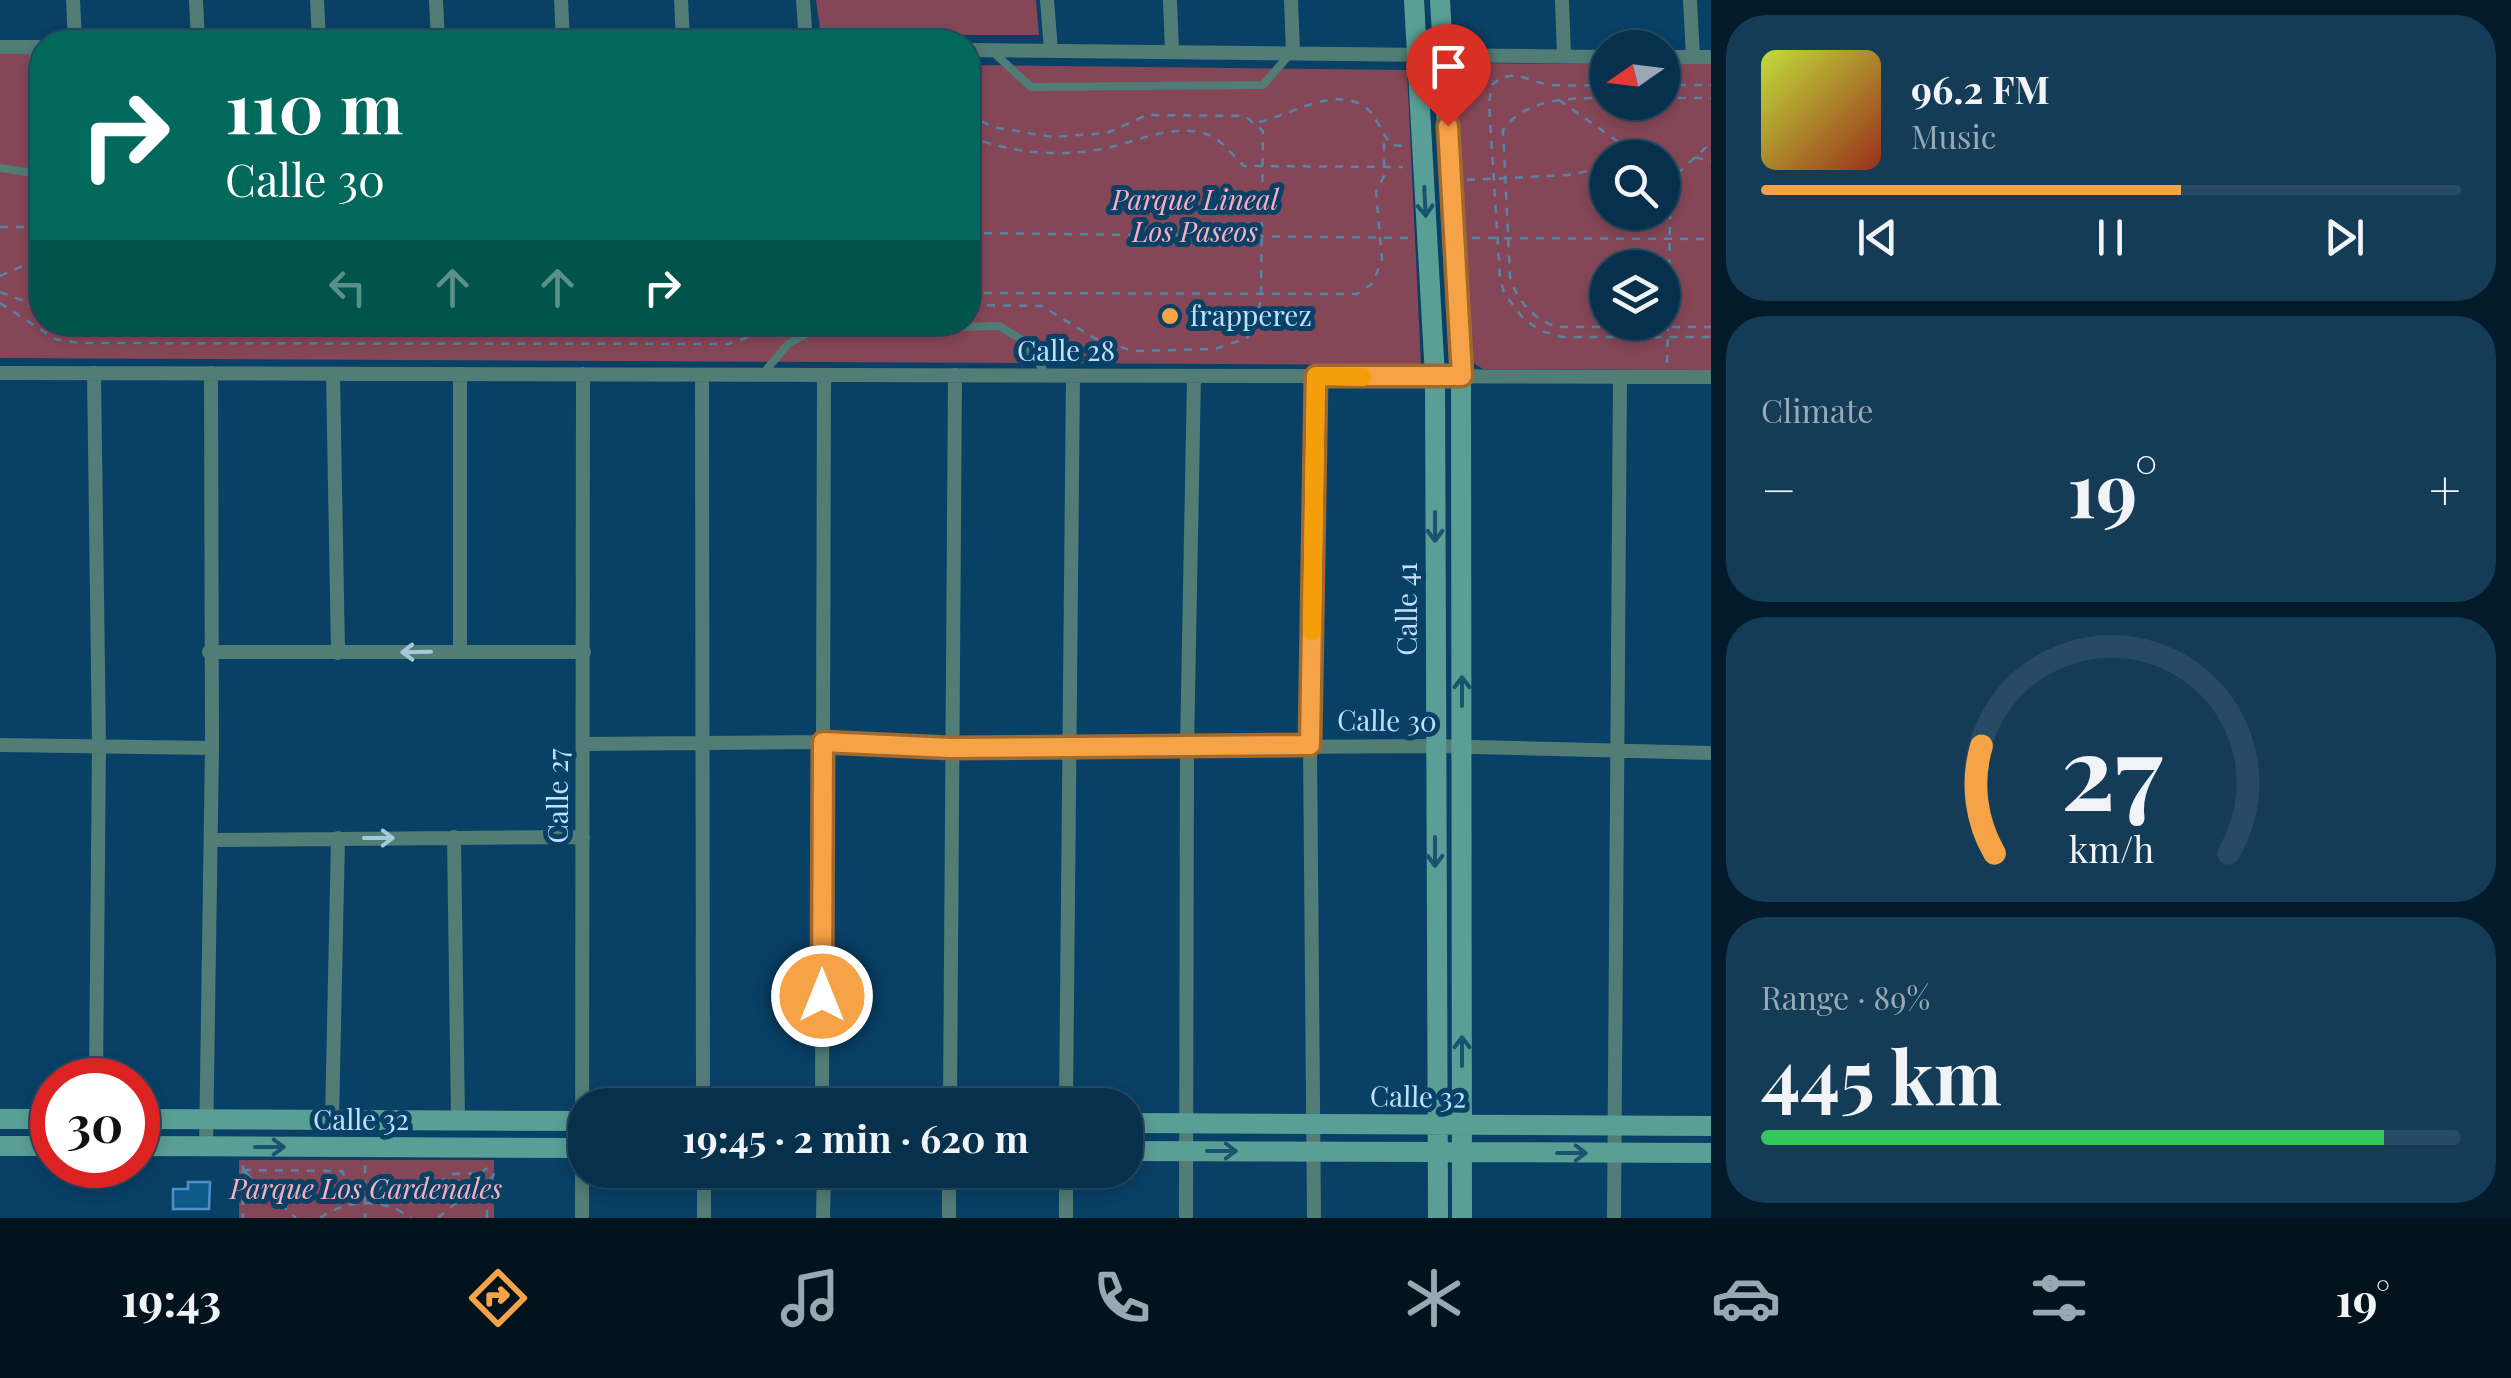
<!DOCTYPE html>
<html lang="en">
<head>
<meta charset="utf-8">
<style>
  :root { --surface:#06304c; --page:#143c56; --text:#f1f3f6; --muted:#98a9b5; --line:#274b64; --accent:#f6a247 }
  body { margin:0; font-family:"Playfair Display",serif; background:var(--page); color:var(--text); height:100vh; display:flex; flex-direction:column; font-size:38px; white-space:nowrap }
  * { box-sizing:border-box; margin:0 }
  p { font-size:32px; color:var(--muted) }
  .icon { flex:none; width:55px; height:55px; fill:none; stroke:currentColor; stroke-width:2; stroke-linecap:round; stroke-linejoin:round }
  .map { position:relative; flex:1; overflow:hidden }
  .side { display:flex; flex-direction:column; gap:15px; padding:15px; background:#031a2a; width:800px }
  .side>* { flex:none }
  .banner { position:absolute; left:30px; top:30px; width:950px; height:305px; border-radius:40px; box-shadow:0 5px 15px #0003,0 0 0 2px var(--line); background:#00695c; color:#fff; overflow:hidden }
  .needle { width:65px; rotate:256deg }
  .buttons { position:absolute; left:1590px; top:30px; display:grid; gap:20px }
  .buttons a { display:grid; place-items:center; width:90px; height:90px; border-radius:50%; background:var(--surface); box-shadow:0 5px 15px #0003,0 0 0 2px var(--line); font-size:50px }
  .speed { position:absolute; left:30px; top:1058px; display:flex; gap:20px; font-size:50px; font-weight:700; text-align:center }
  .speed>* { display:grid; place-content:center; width:130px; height:130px; border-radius:50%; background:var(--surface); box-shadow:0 5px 15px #0003,0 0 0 2px var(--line); line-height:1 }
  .speed .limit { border:15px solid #d22; background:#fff; color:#111 }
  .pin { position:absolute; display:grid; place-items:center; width:85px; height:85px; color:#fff; margin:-102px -42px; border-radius:50% 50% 50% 0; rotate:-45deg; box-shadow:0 0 10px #0007 }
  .pin .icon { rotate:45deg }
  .me { position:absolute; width:110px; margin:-55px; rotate:0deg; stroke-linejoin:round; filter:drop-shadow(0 0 8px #0008) }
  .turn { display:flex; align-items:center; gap:35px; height:210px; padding:0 30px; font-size:45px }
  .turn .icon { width:130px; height:130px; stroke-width:2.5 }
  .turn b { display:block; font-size:70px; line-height:85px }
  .lanes { display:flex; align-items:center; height:95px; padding:0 30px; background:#0003; justify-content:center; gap:50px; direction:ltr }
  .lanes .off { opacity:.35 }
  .big { font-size:75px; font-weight:700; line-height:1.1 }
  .side .card { flex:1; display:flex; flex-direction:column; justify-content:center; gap:15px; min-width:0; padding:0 35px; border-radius:40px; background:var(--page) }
  .side .dial { align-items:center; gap:0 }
  .dial svg { height:260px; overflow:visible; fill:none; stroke:var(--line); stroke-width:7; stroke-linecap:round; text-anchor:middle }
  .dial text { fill:var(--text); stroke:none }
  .song { display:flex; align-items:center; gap:30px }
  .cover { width:120px; height:120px; border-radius:15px; background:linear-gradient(135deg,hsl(70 70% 55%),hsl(10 70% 35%)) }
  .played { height:10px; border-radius:5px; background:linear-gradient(90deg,var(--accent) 60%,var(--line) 60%) }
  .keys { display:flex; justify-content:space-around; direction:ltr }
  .heat { display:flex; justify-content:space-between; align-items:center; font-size:55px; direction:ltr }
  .charge { height:15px; border-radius:8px; background:linear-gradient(90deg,#34c759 89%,var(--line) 0) }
  .trip { position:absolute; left:568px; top:1088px; width:575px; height:100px; border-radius:40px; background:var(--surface); box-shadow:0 5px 15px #0003,0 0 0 2px var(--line); font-weight:700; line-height:100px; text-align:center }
  .menu { display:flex; height:160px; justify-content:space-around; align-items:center; background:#02131e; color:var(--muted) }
  .menu .icon { width:70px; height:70px }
  .menu .on { color:var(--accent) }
  .menu b { font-size:45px; color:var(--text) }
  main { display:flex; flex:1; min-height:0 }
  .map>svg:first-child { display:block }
</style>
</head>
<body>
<main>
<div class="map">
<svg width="1711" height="1218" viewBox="0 0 1711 1218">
  <rect width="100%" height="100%" fill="#084066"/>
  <!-- green -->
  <path fill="#854757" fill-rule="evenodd" d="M816 0H1036L1039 35H821Z
    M0 53H42V322H968V65L1407 70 1421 365 0 358Z
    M1459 63 1607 64 1608 102H1662L1663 64H1711V370L1483 369 1473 363 1452 70ZM1608 158H1662V212H1608ZM1608 268H1662V322H1608Z
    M239 1160H494V1218H239Z"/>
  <!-- building -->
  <path fill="#0d598a" stroke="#4d90c5" stroke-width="2.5" d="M188 1182H210L209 1209H173V1189H188Z"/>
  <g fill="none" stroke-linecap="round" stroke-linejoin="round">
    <!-- path -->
    <path stroke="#5685a7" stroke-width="2.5" stroke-dasharray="8 8" stroke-linecap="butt" d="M1608 85C1589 85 1570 86 1551 85 1529 83 1513 65 1492 85L1489 103 1500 277 1504 293 1523 318 1541 331 1562 337H1711
      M1662 85H1711
      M1608 98C1571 98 1527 97 1503 130L1510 277C1517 301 1533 319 1557 327H1711
      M1662 98H1711
      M1559 100 1641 158
      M968 113 992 127 1053 137 1107 133 1147 115 1245 116 1263 131 1261 295 1258 318 1247 338 1215 349 1133 351 1094 338 1042 306 968 305
      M1259 122C1290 116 1333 85 1365 107 1377 115 1381 134 1392 145L1405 146
      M968 136C1008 152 1053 157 1096 150 1133 145 1170 121 1209 135 1222 140 1234 157 1244 166L1403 167
      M1695 157 1711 162
      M1662 173 1670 178
      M1467 180 1568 175 1608 167
      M0 227H42
      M968 233 1411 238
      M1472 238 1711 239
      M0 276 42 257
      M0 292 27 302 42 318
      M968 293 1357 294 1373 283 1382 259 1376 192 1384 176V136
      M0 303 55 339 80 343 728 344 746 338 769 322
      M48 322 60 331 718 335 746 322
      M1667 363 1671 179 1711 143
      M243 1165V1218
      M365 1165V1218
      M482.5 1174a5.5 5.5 0 1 1 11 0a5.5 5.5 0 1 1-11 0Z
      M243 1170 342 1171 351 1189 432 1187 452 1174 483 1173
      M245 1172 296 1218
      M320 1218C347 1199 383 1197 411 1218
      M438 1218 485 1178
      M487 1218 488 1179"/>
    <!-- lane -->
    <path stroke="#527c76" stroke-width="8" d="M992 51 1031 87 1263 85 1290 54
      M0 168 42 174
      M32 174 33 48
      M762 375 788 344 813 330 999 326 1024 341 1046 374"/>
    <!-- street -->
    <path stroke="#527c76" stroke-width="14" d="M73 0 75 42
      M196 0 198 42
      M317 0 319 42
      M436 0 438 42
      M561 0 563 42
      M681 0 683 42
      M803 0 806 42
      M1047 0 1051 50
      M1170 0 1172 50
      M1291 0 1293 51
      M1562 0 1564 56
      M1690 0 1693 57
      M0 47H42
      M968 50 1608 57
      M1662 57H1711
      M0 373 1711 377
      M94 373 99 744 96 1080
      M333 374 338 653
      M460 374V652
      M702 375 703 1105
      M209 652H584
      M583 744 823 742 950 749 1434 746 1711 753
      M0 745 212 748
      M454 837 458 1120
      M211 840 583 837
      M822 1105 824 375
      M950 1105 955 375
      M1066 1105 1073 376
      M332 1120 338 838
      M206 1147 212 748 211 373
      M704 1170V1218
      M1066 1170V1218
      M582 1218 583 374
      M823 1218 824 1170
      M949 1218V1170
      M1186 1218 1187 749 1194 376
      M1314 1218 1310 745 1316 377
      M1614 1218 1620 377"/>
    <!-- secondary -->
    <path stroke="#5a9f96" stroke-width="20" d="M1414 0 1435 377 1438 1218
      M1440 0 1461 377 1462 1218
      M0 1119H52
      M138 1119 585 1121
      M1125 1123 1711 1126
      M0 1146H52
      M138 1146 585 1148
      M1125 1151 1711 1153"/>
  </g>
  <!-- one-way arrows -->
  <defs><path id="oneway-shaft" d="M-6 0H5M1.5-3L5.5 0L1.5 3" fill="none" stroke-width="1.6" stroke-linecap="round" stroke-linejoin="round" transform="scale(2.5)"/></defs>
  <g stroke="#185370">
    <use href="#oneway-shaft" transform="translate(1425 202) rotate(87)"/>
    <use href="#oneway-shaft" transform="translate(1435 527) rotate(90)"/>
    <use href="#oneway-shaft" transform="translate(1462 691) rotate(-90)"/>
    <use href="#oneway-shaft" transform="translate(1435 852) rotate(90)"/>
    <use href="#oneway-shaft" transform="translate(1462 1051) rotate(-90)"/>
    <use href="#oneway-shaft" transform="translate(270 1147)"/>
    <use href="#oneway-shaft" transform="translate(1222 1151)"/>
    <use href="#oneway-shaft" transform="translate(1572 1153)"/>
  </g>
  <g stroke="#a4c8dc">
    <use href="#oneway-shaft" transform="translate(416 652) rotate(179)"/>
    <use href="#oneway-shaft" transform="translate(379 838)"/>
  </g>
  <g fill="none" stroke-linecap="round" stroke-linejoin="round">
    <!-- route casing -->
    <g stroke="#a0692e" stroke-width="25">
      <path id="route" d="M822 996 823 742 950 748 1310 745 1316 376H1462L1448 126"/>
    </g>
    <!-- route -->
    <use href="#route" stroke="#f6a247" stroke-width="18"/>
    <!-- slow -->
    <path stroke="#f59e0b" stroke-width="18" d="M1312 631 1316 376 1363 377"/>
  </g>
  <!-- markers -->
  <circle fill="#f6a247" stroke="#084066" stroke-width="4" cx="1170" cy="316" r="10"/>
  <g text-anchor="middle" stroke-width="10" stroke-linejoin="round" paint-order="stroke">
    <!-- park labels -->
    <g font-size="28" font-style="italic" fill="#fcadbf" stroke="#084066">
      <text x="1195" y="210">Parque Lineal<tspan x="1195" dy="32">Los Paseos</tspan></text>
      <text x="366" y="1199">Parque Los Cardenales</text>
    </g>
    <!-- poi labels -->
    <g font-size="28" fill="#c0e1fe" stroke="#084066" text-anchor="start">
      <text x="1190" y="326">frapperez</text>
    </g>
    <!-- street labels -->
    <g font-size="28" fill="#c0e1fe" stroke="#084066">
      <text x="1066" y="361">Calle 28</text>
      <text transform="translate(1407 609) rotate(-90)" y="10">Calle 41</text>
      <text transform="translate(1387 721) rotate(1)" y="10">Calle 30</text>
      <text transform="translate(558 796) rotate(-90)" y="10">Calle 27</text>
      <text transform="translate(1418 1097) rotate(1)" y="10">Calle 32</text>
      <text x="361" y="1130">Calle 32</text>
    </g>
  </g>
</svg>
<div class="buttons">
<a><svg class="needle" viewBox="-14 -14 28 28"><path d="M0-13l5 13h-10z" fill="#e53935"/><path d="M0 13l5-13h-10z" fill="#98a9b5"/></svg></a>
<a><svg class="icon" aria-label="search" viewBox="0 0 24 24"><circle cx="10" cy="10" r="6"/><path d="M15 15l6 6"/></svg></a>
<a><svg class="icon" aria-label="layers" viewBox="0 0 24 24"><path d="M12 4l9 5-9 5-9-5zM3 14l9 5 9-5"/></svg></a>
</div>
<div class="speed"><div class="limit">30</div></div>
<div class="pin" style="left:1448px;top:126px;background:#d93025"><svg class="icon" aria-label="arrive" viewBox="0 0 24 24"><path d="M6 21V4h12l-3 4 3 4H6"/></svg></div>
<svg class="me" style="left:822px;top:996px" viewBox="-20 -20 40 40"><circle r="17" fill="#f6a247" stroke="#fff" stroke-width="3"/><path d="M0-11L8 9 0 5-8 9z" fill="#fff"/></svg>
<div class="trip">19:45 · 2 min · 620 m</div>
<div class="banner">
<div class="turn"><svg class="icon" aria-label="right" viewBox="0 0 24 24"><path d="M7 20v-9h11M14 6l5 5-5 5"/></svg><div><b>110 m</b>Calle 30</div></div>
<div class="lanes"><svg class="icon off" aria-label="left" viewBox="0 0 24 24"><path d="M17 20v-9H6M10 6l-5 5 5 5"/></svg><svg class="icon off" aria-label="ahead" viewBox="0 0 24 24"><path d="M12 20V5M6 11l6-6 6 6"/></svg><svg class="icon off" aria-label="ahead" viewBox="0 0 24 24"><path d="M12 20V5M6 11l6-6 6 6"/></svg><svg class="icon" aria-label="right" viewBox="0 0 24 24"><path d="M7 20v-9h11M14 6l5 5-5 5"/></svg></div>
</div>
</div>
<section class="side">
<div class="card">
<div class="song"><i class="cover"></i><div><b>96.2 FM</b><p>Music</p></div></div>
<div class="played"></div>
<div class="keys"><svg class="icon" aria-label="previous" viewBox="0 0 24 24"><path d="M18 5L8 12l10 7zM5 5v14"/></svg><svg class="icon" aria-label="pause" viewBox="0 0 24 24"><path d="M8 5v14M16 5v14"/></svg><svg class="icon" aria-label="next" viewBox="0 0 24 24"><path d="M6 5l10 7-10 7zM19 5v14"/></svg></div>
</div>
<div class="card"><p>Climate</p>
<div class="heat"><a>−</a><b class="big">19°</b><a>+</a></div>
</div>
<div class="card dial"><svg viewBox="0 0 100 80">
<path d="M14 69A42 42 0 1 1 86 69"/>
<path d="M14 69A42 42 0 0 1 10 36" stroke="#f6a247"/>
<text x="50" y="56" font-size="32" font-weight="700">27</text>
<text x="50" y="72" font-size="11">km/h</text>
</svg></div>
<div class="card"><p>Range · 89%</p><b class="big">445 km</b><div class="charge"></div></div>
</section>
</main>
<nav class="menu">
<b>19:43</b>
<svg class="icon on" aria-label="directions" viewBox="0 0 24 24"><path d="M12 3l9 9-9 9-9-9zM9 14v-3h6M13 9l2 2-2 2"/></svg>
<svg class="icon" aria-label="music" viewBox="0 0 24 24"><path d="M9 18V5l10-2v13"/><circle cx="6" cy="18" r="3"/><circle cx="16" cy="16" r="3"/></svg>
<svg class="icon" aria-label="phone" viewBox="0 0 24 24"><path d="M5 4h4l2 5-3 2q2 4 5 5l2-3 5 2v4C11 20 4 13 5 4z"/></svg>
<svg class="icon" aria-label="climate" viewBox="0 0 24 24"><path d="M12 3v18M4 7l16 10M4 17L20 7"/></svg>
<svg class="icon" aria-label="car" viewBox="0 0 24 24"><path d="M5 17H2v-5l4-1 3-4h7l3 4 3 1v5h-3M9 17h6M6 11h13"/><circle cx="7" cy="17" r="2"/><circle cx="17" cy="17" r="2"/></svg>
<svg class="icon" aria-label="filters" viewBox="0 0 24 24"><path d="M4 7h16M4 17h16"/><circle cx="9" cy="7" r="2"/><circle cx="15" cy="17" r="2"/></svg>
<b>19°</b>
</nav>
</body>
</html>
